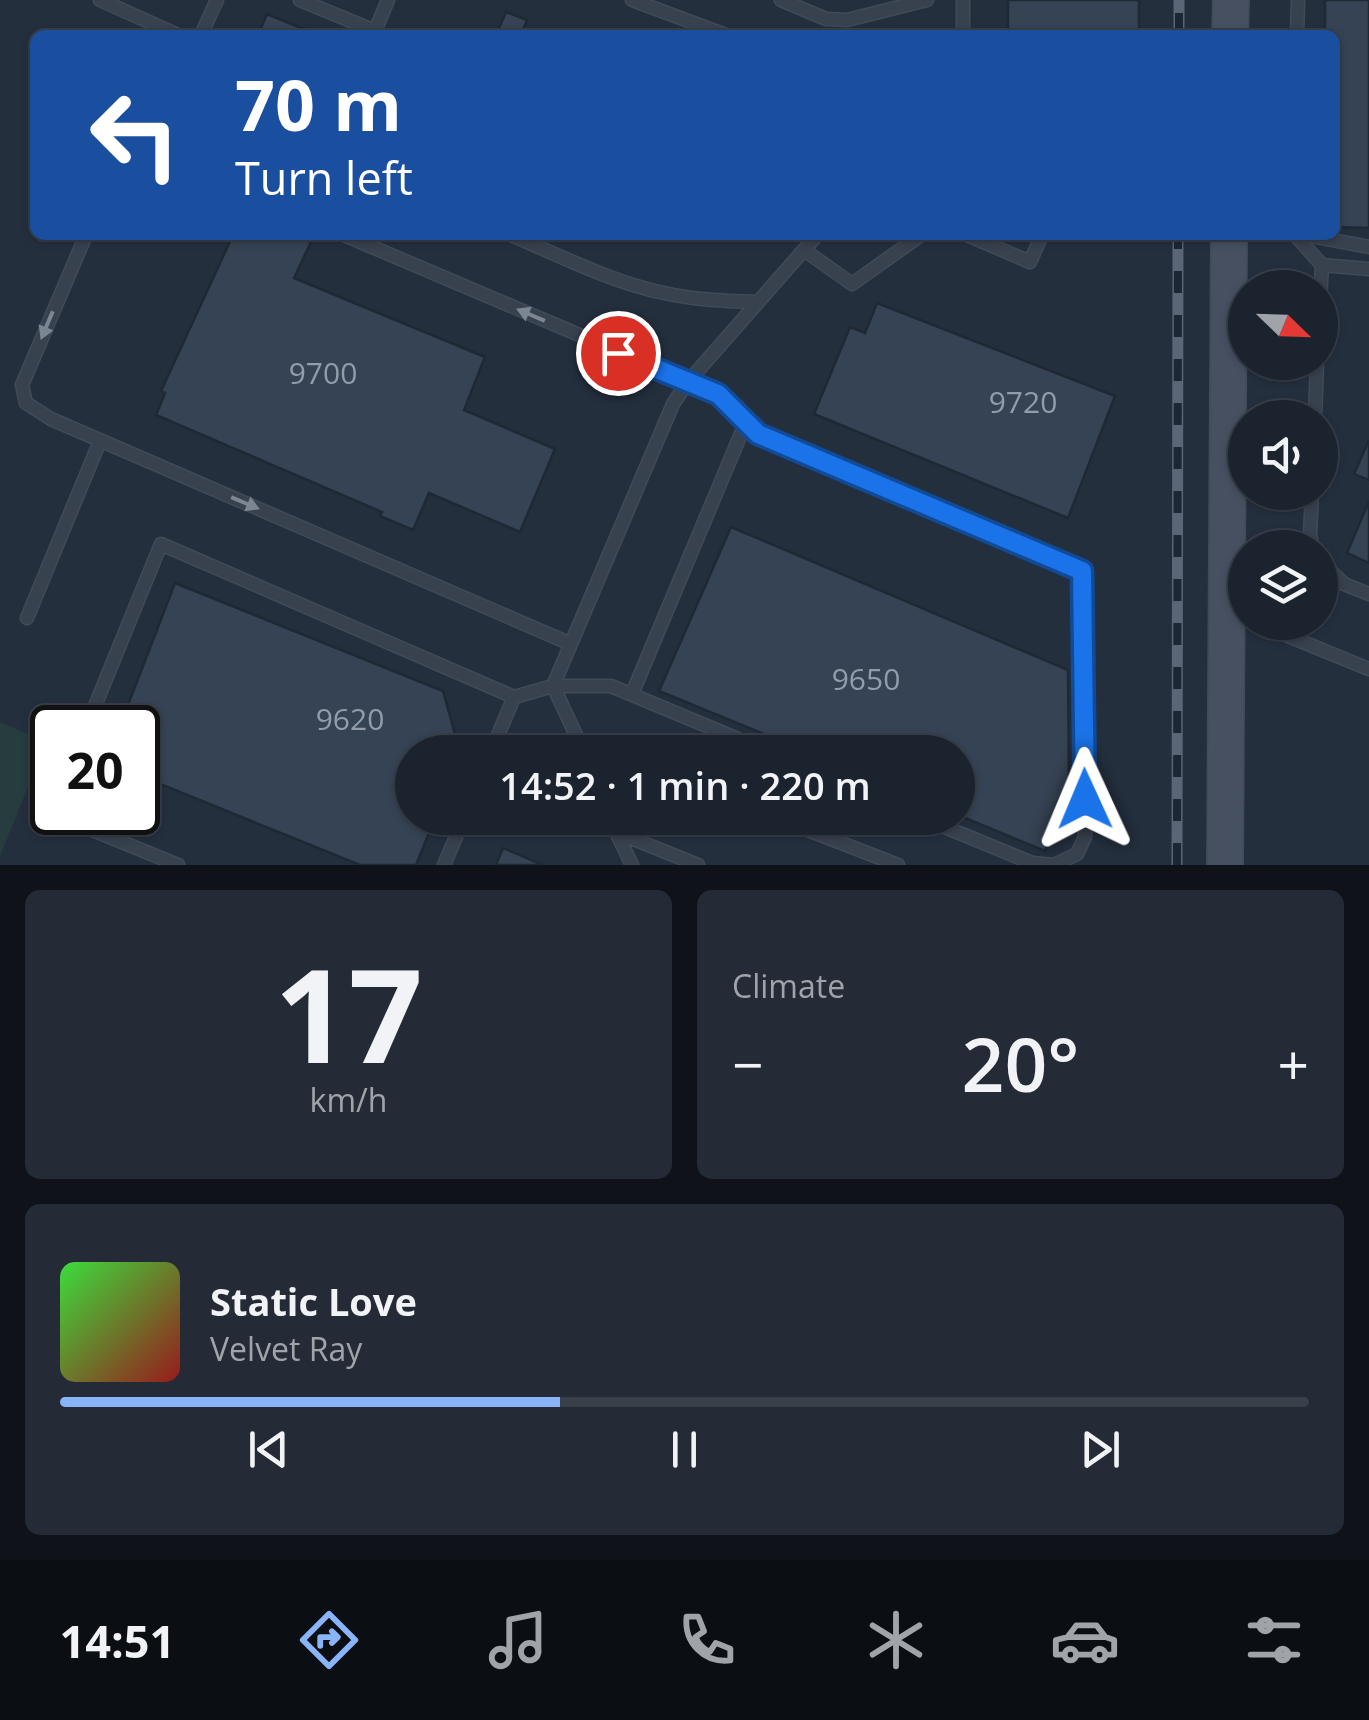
<!DOCTYPE html>
<html lang="en">
<head>
<meta charset="utf-8">
<style>
  :root { --surface:#1b232e; --page:#242b36; --text:#f1f3f6; --muted:#a0a4aa; --line:#39404a; --accent:#8ab4f8 }
  body { margin:0; font-family:"Open Sans",sans-serif; background:var(--page); color:var(--text); height:100vh; display:flex; flex-direction:column; font-size:38px; white-space:nowrap }
  * { box-sizing:border-box; margin:0 }
  p { font-size:32px; color:var(--muted) }
  .icon { flex:none; width:55px; height:55px; fill:none; stroke:currentColor; stroke-width:2; stroke-linecap:round; stroke-linejoin:round }
  .map { position:relative; height:865px; overflow:hidden }
  .sheet { display:flex; flex-direction:column; gap:25px; padding:25px; background:#0f1319; flex:1 }
  .sheet>* { flex:none }
  .guide { position:absolute; left:30px; top:30px; width:1310px; height:210px; border-radius:15px; box-shadow:0 2px 8px #0004,0 0 0 2px var(--line); background:#1a4fa0; color:#fff; overflow:hidden }
  .needle { width:65px; rotate:113deg }
  .controls { position:absolute; left:1228px; top:270px; display:grid; gap:20px }
  .controls a { display:grid; place-items:center; width:110px; height:110px; border-radius:50%; background:var(--surface); box-shadow:0 2px 8px #0004,0 0 0 2px var(--line); font-size:50px }
  .speed { position:absolute; left:30px; top:705px; display:flex; gap:20px; font-size:50px; font-weight:700; text-align:center }
  .speed>* { display:grid; place-content:center; width:130px; height:130px; border-radius:50%; background:var(--surface); box-shadow:0 2px 8px #0004,0 0 0 2px var(--line); line-height:1 }
  .speed .limit { border:5px solid #111; border-radius:15px; background:#fff; color:#111 }
  .pin { position:absolute; display:grid; place-items:center; width:85px; height:85px; color:#fff; margin:-42px; border:5px solid #fff; border-radius:50%; box-shadow:0 2px 10px #0007 }
  .me { position:absolute; width:110px; margin:-55px; rotate:359deg; stroke-linejoin:round; filter:drop-shadow(0 0 8px #0008) }
  .turn { display:flex; align-items:center; gap:35px; height:210px; padding:0 40px; font-size:45px }
  .turn .icon { width:130px; height:130px; stroke-width:2.5 }
  .turn b { display:block; font-size:70px; line-height:85px }
  .big { font-size:75px; font-weight:600; line-height:1.1 }
  .sheet .widget { flex:1; display:flex; flex-direction:column; justify-content:center; gap:15px; min-width:0; padding:0 35px; border-radius:15px; background:var(--page) }
  .sheet .dial { align-items:center; gap:0 }
  .dial b { font-size:130px; line-height:1 }
  .song { display:flex; align-items:center; gap:30px }
  .cover { width:120px; height:120px; border-radius:15px; background:linear-gradient(135deg,hsl(120 70% 55%),hsl(0 70% 35%)) }
  .played { height:10px; border-radius:5px; background:linear-gradient(90deg,var(--accent) 40%,var(--line) 40%) }
  .keys { display:flex; justify-content:space-around; direction:ltr }
  .heat { display:flex; justify-content:space-between; align-items:center; font-size:55px; direction:ltr }
  .sheet .tiles { flex:1; display:grid; gap:25px; grid-template-columns:1fr 1fr }
  .widget:last-child { grid-column:span 2 }
  .trip { position:absolute; left:395px; top:735px; width:580px; height:100px; border-radius:50px; background:var(--surface); box-shadow:0 2px 8px #0004,0 0 0 2px var(--line); font-weight:600; line-height:100px; text-align:center }
  .tabs { display:flex; height:160px; justify-content:space-around; align-items:center; background:#0b0e12; color:var(--muted) }
  .tabs .icon { width:70px; height:70px }
  .tabs .on { color:var(--accent) }
  .tabs b { font-size:45px; color:var(--text) }
  .map>svg:first-child { display:block }
</style>
</head>
<body>
<div class="map">
<svg width="1369" height="865" viewBox="0 0 1369 865">
  <rect width="100%" height="100%" fill="#242f3e"/>
  <!-- green -->
  <path fill="#263c3f" d="M0 722 46 742 0 856Z"/>
  <!-- building -->
  <path fill="#364354" stroke="#1f2835" stroke-width="2.5" d="M1008 0H1139V35H1008Z
    M1325 0H1369V228L1335 227V35H1325Z
    M506 12 527 20 521 35H496Z
    M267 14 316 34 258 35Z
    M233 235H290L311 242 294 278 485 357 464 410 555 449 520 532 429 493 413 530 380 516 382 512 156 415 165 393 161 391Z
    M877 303 1115 396 1068 518 814 414 850 327 865 333Z
    M1369 440V480L1354 474Z
    M1369 501V563L1347 553Z
    M731 527 1068 670 1069 789 1045 851 958 815V752H808L659 691Z
    M175 583 443 691 460 752H412V818H435L416 865H360L138 775V728H119Z
    M503 848 543 865H496Z"/>
  <g fill="none" stroke-linecap="round" stroke-linejoin="round">
    <!-- lane casing -->
    <g stroke="#414a57" stroke-width="15">
      <path id="lane" d="M100 0 178 35
        M300 0 375 31 388 0
        M632 0 726 35
        M781 0 826 19 847 20 927 0
        M201 35 217 0
        M963 35V0
        M1297 35 1298 0
        M86 235 22 385 26 403 51 419 571 644
        M344 235 718 394 758 434 1082 571 1085 837 1077 854 1054 865 1032 863 923 818
        M511 235C561 256 611 282 664 293 695 300 726 301 757 302
        M967 235 1030 262 1042 235
        M1295 235 1322 265 1320 300
        M1305 235 1369 247
        M804 250 852 284 921 235
        M1322 265 1369 269
        M1315 418 1317 362
        M1312 492 1310 535 1313 548
        M1320 561 1344 584 1369 594
        M27 618 100 441
        M1254 622 1369 669
        M632 694 746 422
        M86 728 161 544 514 697 553 686H611L769 752
        M578 739 612 752
        M491 752 514 697
        M584 752 553 686 673 404 687 383 817 235
        M52 809 51 813 178 865
        M610 818 616 832 698 865
        M777 818 898 865
        M616 832 632 865
        M444 865 464 818"/>
    </g>
    <!-- secondary casing -->
    <g stroke="#414a57" stroke-width="38">
      <path id="secondary" d="M1230 35 1231 0
        M1225 865 1229 235"/>
    </g>
    <!-- lane -->
    <use href="#lane" stroke="#38414e" stroke-width="12"/>
    <!-- secondary -->
    <use href="#secondary" stroke="#465061" stroke-width="35"/>
    <!-- rail casing -->
    <g stroke="#5a6575" stroke-width="11">
      <path id="rail" d="M1179 35V0
        M1177 865 1178 235"/>
    </g>
    <!-- rail -->
    <use href="#rail" stroke="#1d2633" stroke-width="8" stroke-dasharray="22" stroke-linecap="butt"/>
  </g>
  <!-- one-way arrows -->
  <defs><path id="oneway-solid" d="M-6-.8H1V-3.2L6.5 0L1 3.2V.8H-6Z" transform="scale(2.5)"/></defs>
  <g fill="#7c8592">
    <use href="#oneway-solid" transform="translate(531 315) rotate(-157)"/>
    <use href="#oneway-solid" transform="translate(47 325) rotate(113)"/>
    <use href="#oneway-solid" transform="translate(245 503) rotate(23)"/>
  </g>
  <g fill="none" stroke-linecap="round" stroke-linejoin="round">
    <!-- route casing -->
    <g stroke="#114b97" stroke-width="25">
      <path id="route" d="M618 353 718 394 758 434 1082 571 1085 799"/>
    </g>
    <!-- route -->
    <use href="#route" stroke="#1a73e8" stroke-width="18"/>
  </g>
  <g text-anchor="middle" stroke-width="10" stroke-linejoin="round" paint-order="stroke">
    <!-- number labels -->
    <g font-size="30" fill="#929caa">
      <text x="323" y="384">9700</text>
      <text x="1023" y="413">9720</text>
      <text x="866" y="690">9650</text>
      <text x="350" y="730">9620</text>
    </g>
  </g>
</svg>
<div class="controls">
<a><svg class="needle" viewBox="-14 -14 28 28"><path d="M0-13l5 13h-10z" fill="#e53935"/><path d="M0 13l5-13h-10z" fill="#a0a4aa"/></svg></a>
<a><svg class="icon" aria-label="sound" viewBox="0 0 24 24"><path d="M4 9h4l5-4v14l-5-4H4zM17 9q2 3 0 6"/></svg></a>
<a><svg class="icon" aria-label="layers" viewBox="0 0 24 24"><path d="M12 4l9 5-9 5-9-5zM3 14l9 5 9-5"/></svg></a>
</div>
<div class="speed"><div class="limit">20</div></div>
<div class="pin" style="left:618px;top:353px;background:#d93025"><svg class="icon" aria-label="arrive" viewBox="0 0 24 24"><path d="M6 21V4h12l-3 4 3 4H6"/></svg></div>
<svg class="me" style="left:1085px;top:799px" viewBox="-20 -20 40 40"><path d="M0-17L14 15 0 8-14 15z" fill="#1a73e8" stroke="#fff" stroke-width="4"/></svg>
<div class="trip">14:52 · 1 min · 220 m</div>
<div class="guide">
<div class="turn"><svg class="icon" aria-label="left" viewBox="0 0 24 24"><path d="M17 20v-9H6M10 6l-5 5 5 5"/></svg><div><b>70 m</b>Turn left</div></div>
</div>
</div>
<section class="sheet">
<div class="tiles">
<div class="widget dial"><b>17</b><p>km/h</p></div>
<div class="widget"><p>Climate</p>
<div class="heat"><a>−</a><b class="big">20°</b><a>+</a></div>
</div>
<div class="widget">
<div class="song"><i class="cover"></i><div><b>Static Love</b><p>Velvet Ray</p></div></div>
<div class="played"></div>
<div class="keys"><svg class="icon" aria-label="previous" viewBox="0 0 24 24"><path d="M18 5L8 12l10 7zM5 5v14"/></svg><svg class="icon" aria-label="pause" viewBox="0 0 24 24"><path d="M8 5v14M16 5v14"/></svg><svg class="icon" aria-label="next" viewBox="0 0 24 24"><path d="M6 5l10 7-10 7zM19 5v14"/></svg></div>
</div>
</div>
</section>
<nav class="tabs">
<b>14:51</b>
<svg class="icon on" aria-label="directions" viewBox="0 0 24 24"><path d="M12 3l9 9-9 9-9-9zM9 14v-3h6M13 9l2 2-2 2"/></svg>
<svg class="icon" aria-label="music" viewBox="0 0 24 24"><path d="M9 18V5l10-2v13"/><circle cx="6" cy="18" r="3"/><circle cx="16" cy="16" r="3"/></svg>
<svg class="icon" aria-label="phone" viewBox="0 0 24 24"><path d="M5 4h4l2 5-3 2q2 4 5 5l2-3 5 2v4C11 20 4 13 5 4z"/></svg>
<svg class="icon" aria-label="climate" viewBox="0 0 24 24"><path d="M12 3v18M4 7l16 10M4 17L20 7"/></svg>
<svg class="icon" aria-label="car" viewBox="0 0 24 24"><path d="M5 17H2v-5l4-1 3-4h7l3 4 3 1v5h-3M9 17h6M6 11h13"/><circle cx="7" cy="17" r="2"/><circle cx="17" cy="17" r="2"/></svg>
<svg class="icon" aria-label="filters" viewBox="0 0 24 24"><path d="M4 7h16M4 17h16"/><circle cx="9" cy="7" r="2"/><circle cx="15" cy="17" r="2"/></svg>
</nav>
</body>
</html>
